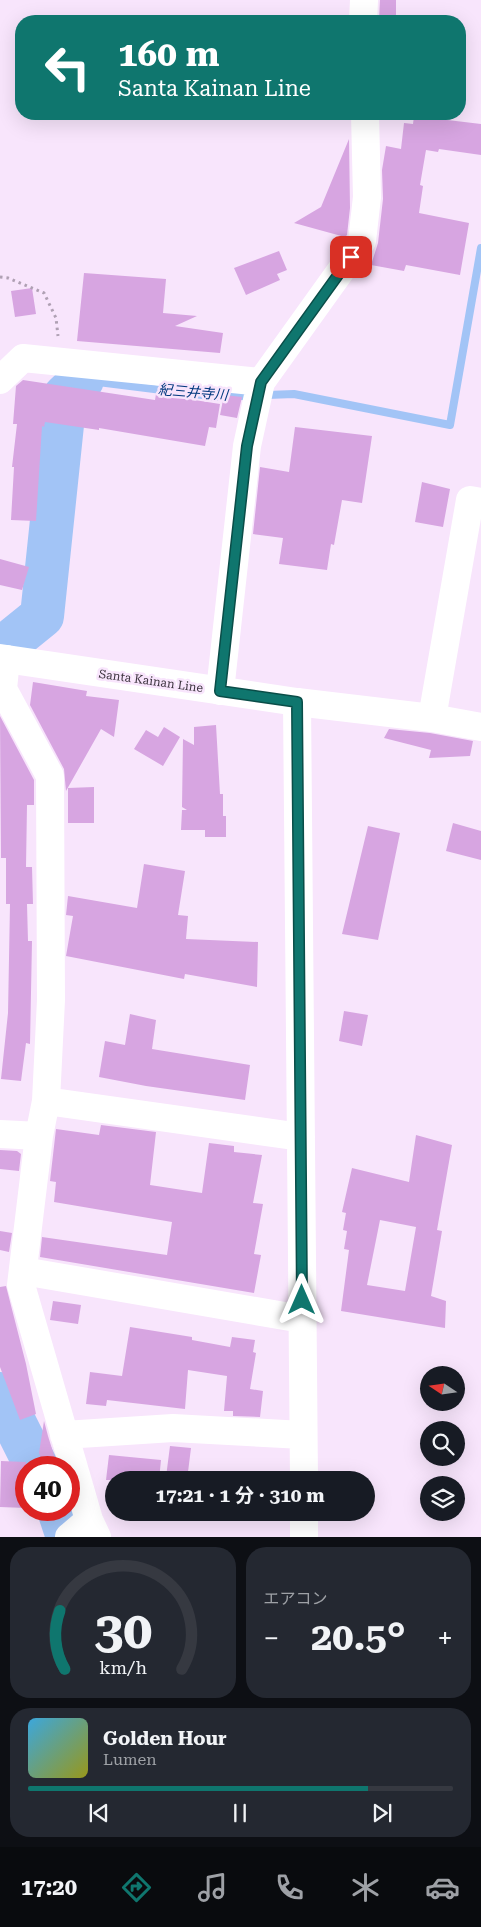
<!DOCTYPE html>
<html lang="ja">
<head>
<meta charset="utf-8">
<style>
  :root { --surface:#171b24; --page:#242831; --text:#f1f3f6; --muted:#9ea1a6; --line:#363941; --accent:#0f766e }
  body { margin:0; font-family:"Roboto Serif","Noto Sans JP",serif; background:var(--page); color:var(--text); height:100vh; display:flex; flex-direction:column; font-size:19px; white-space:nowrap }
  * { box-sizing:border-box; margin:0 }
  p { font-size:16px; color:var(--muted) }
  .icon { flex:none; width:28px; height:28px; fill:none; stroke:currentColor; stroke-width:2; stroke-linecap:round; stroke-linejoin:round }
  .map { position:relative; height:1537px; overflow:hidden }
  .details { display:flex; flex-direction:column; gap:10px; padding:10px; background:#0d0f14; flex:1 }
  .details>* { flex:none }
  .guide { position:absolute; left:15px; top:15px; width:451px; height:105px; border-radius:20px; box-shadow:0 5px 20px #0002; background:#0f766e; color:#fff; overflow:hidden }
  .needle { width:32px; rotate:283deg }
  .controls { position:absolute; left:420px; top:1366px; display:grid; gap:10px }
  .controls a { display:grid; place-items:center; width:45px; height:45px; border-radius:50%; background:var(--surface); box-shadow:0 5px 20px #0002; font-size:25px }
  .speed { position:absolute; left:15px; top:1456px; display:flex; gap:10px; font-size:25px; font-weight:700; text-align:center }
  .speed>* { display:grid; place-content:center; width:65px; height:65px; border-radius:50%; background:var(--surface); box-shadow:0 5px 20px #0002; line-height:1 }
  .speed .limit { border:8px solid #d22; background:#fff; color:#111 }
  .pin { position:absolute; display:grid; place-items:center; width:42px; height:42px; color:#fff; margin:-21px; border-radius:10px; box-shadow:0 2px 8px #0006 }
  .me { position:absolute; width:55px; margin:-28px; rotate:0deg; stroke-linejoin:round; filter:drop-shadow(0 0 4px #0008) }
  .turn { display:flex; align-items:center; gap:18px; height:105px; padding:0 20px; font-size:22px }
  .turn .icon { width:65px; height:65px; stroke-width:2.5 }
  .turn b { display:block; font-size:35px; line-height:42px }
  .big { font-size:38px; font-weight:700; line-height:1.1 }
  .details .tile { flex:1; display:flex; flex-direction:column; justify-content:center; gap:8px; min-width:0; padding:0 18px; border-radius:20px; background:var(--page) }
  .details .dial { align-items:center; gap:0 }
  .dial svg { height:130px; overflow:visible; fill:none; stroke:var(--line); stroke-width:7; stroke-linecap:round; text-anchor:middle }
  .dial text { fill:var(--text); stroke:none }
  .song { display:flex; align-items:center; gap:15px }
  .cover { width:60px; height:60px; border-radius:8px; background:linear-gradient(135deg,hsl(200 70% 55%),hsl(60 70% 35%)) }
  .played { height:5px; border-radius:2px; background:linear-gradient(90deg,var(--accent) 80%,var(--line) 80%) }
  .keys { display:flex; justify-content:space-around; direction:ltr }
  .heat { display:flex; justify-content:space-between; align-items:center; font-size:28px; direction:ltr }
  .details .tiles { flex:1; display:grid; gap:10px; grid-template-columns:1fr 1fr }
  .tile:last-child { grid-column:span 2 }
  .trip { position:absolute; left:105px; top:1471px; width:270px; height:50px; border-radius:25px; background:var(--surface); box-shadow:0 5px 20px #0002; font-weight:700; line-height:50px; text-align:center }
  .dock { display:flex; height:80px; justify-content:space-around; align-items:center; background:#090b0e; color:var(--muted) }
  .dock .icon { width:35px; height:35px }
  .dock .selected { color:var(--accent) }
  .dock b { font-size:22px; color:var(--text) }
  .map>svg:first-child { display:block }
</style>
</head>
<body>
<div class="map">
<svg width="481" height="1537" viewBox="0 0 481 1537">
  <rect width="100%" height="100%" fill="#f8e5fc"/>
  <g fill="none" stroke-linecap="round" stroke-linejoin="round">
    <!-- stream -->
    <path stroke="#a2c4f6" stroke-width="8" d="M82 380 218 397 294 394 450 425 481 248"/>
    <!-- river -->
    <path stroke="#a2c4f6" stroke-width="44" d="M0 650 42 616 65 396 82 380
      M0 1394 37 1468
      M59 1510 68 1537"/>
  </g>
  <!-- building -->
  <path fill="#d7a5e1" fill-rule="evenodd" d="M380 0H396V21H379Z
    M414 116 481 124V155L439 149 438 152 426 150 420 185 423 186 419 213 469 223 460 275 406 265 404 271 371 265 378 243 383 199 382 170 386 146 401 149 404 123 413 124Z
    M349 139 350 208 347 235 345 237 294 223 321 207Z
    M279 251 287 270 277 274 280 280 246 295 234 268Z
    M84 273 166 279 163 313 197 316 175 326 223 333 220 353 77 341Z
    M32 288 36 314 15 317 11 291Z
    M23 380 155 400 156 394 220 404 216 428 209 427 205 446 99 428V430L45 422 44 427 42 426 36 521 11 520 14 467H12L17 424H13L16 386Z
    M224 395 242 397 237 418 220 415Z
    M295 427 372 436 362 503 342 500 334 545 331 544 327 570 279 564 283 538 253 534 260 467 289 472Z
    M422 482 450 489 443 527 415 522Z
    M0 559 29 567 22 590 0 585Z
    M33 682 87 691 86 696 119 700 114 737 101 729 66 791 64 769 30 705Z
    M0 716 34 780V805H27L26 867H32L33 904H27L28 941H32L30 1044 26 1043 21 1081 1 1079 8 1013 10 904H6V858H1Z
    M216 725 220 794H223V816H226V837H205V830H181L182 810H187L182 807 183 739 194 745V727Z
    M164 727 180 737 163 766 134 749 146 730 158 737Z
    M389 729 430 733 473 741 470 756 429 758 431 750 384 738Z
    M94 787V823H68V788Z
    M453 823 481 831V860L446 851Z
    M368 826 400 833 378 940 342 934Z
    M144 864 185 871 178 915 188 916 186 939 258 942 257 987 185 974 184 979 66 956 73 916 66 915 68 896 137 908Z
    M344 1011 368 1015 362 1046 339 1041Z
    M130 1014 156 1020 152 1049 250 1065 245 1100 146 1086 99 1077 105 1041 125 1045Z
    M101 1125 156 1132 150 1185 202 1193 209 1143 234 1146V1152L262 1155 253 1203 263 1204 254 1254 261 1255 254 1293 40 1257 42 1237 167 1255 172 1222 54 1202 56 1182 50 1181 56 1129 99 1135Z
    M416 1135 452 1145 437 1230 442 1231 431 1296 446 1301 445 1328 341 1311 349 1250 344 1249 347 1231 343 1230 346 1213 342 1212 352 1168 409 1182ZM380 1220 416 1227 405 1291 367 1285Z
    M0 1150 17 1151 21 1154 19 1171 0 1169Z
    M0 1231 12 1233 9 1252 0 1250Z
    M6 1286 26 1364 36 1414 20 1420 0 1367V1287Z
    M53 1301 81 1305 78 1324 50 1320Z
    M130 1327 192 1337V1340L230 1347 232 1337 255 1340 253 1352 256 1353 250 1389 263 1391 260 1417 233 1416V1411H224L227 1376 188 1370 185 1409 107 1400 106 1406 86 1404 90 1372 122 1376Z
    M44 1421 48 1436 58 1468H45L39 1453Z
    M170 1446 191 1448 187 1480 166 1477Z
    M109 1455 161 1460 159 1480H106Z
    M1 1461 26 1462V1508L0 1507Z"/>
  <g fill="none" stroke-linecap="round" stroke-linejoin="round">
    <!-- path -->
    <path stroke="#afa0b3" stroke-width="3" stroke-dasharray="2.5 4" stroke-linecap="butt" d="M0 277 8 278 44 293 56 318 58 336"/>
    <!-- minor -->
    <path stroke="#fff" stroke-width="28" d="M363 21 364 0
      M0 380 23 358 261 382
      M6 659 3 689 50 776 51 1000 46 1101 39 1136 21 1285 89 1520 97 1537
      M220 691 247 446 261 382 362 241 367 197 365 114
      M297 702 304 1480
      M432 718 470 500 481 502
      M46 1101 301 1137
      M0 1134 39 1136
      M23 1271 302 1319
      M64 1435 173 1428 303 1435
      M304 1512V1537
      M69 1537 89 1520"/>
    <!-- major -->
    <path stroke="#fff" stroke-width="28" d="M0 658 297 702 432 718 481 727"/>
  </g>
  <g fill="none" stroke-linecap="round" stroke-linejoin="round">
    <!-- route casing -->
    <g stroke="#0a4d48" stroke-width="12">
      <path id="route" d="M302 1300 297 702 220 691 247 446 261 382 351 257"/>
    </g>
    <!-- route -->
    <use href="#route" stroke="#0f766e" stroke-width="9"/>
  </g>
  <g text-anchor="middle" stroke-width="5" stroke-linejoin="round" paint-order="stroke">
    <!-- street labels -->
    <g font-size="12" fill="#3e3540" stroke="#f8e5fc">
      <text transform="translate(151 681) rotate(8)" y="4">Santa Kainan Line</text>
    </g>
    <!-- water labels -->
    <g font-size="14" font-style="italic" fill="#02397f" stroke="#f8e5fc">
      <text transform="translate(193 392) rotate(5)" y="5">紀三井寺川</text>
    </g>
  </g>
</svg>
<div class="controls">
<a><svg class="needle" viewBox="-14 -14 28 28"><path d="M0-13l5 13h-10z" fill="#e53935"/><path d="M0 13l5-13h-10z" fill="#9ea1a6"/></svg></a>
<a><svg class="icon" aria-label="search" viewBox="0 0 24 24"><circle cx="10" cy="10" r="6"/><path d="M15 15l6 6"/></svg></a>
<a><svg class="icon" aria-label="layers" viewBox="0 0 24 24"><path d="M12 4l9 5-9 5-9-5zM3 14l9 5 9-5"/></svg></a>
</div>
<div class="speed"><div class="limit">40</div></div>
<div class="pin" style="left:351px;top:257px;background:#d93025"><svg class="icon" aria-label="arrive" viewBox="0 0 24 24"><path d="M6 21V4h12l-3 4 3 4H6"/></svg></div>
<svg class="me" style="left:302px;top:1300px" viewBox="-20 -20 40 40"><path d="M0-17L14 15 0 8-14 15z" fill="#0f766e" stroke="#fff" stroke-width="4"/></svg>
<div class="trip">17:21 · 1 分 · 310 m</div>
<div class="guide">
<div class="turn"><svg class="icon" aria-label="left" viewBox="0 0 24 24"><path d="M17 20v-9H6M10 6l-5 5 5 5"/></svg><div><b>160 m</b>Santa Kainan Line</div></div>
</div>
</div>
<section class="details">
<div class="tiles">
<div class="tile dial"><svg viewBox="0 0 100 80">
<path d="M14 69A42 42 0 1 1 86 69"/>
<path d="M14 69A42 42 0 0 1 11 33" stroke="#0f766e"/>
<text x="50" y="56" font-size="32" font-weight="700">30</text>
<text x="50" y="72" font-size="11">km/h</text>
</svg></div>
<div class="tile"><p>エアコン</p>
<div class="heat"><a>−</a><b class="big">20.5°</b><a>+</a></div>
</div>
<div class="tile">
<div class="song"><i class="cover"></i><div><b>Golden Hour</b><p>Lumen</p></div></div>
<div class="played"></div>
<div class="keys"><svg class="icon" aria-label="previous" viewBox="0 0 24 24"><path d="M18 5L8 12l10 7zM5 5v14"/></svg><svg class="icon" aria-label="pause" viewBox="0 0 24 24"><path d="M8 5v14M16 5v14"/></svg><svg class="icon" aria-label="next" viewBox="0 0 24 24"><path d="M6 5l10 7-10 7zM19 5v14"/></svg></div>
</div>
</div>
</section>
<nav class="dock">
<b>17:20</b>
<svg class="icon selected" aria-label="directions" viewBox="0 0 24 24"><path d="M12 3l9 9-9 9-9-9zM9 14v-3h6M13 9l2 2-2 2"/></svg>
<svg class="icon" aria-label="music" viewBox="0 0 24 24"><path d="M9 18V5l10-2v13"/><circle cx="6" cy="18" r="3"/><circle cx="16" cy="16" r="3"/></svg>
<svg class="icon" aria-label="phone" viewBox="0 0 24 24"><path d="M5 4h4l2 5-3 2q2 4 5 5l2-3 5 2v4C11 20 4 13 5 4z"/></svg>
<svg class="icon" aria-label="climate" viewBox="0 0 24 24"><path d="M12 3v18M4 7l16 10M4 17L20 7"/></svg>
<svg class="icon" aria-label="car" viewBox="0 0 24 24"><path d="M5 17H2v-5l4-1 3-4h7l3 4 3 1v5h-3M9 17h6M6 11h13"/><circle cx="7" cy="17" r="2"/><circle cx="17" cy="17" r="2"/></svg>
</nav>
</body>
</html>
